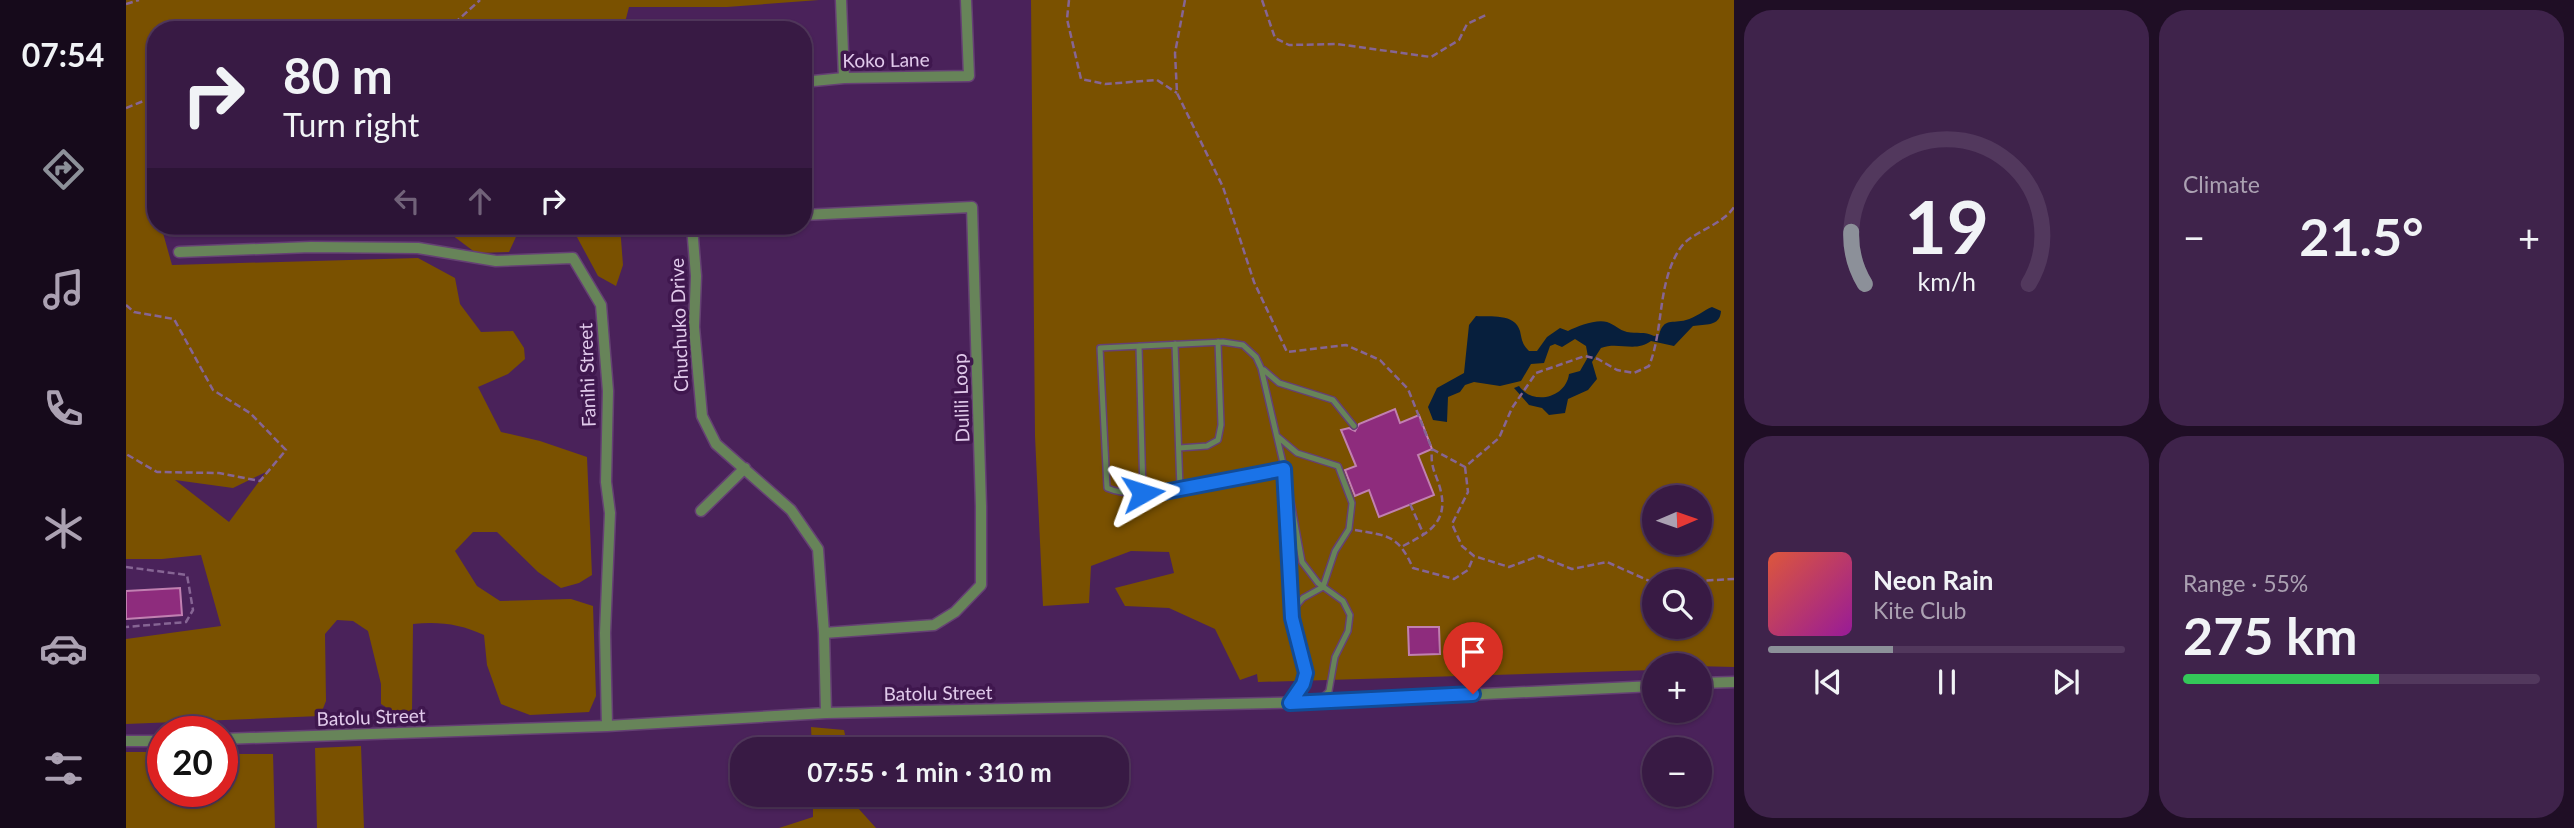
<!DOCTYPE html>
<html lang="en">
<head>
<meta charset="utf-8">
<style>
  :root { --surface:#381a44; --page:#3f234b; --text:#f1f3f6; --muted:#aba1b2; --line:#52385d; --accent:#8c9099 }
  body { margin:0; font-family:Lato,sans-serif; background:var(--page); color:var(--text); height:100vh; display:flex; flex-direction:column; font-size:26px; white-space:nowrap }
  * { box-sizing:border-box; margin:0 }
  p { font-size:23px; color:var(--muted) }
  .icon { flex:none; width:38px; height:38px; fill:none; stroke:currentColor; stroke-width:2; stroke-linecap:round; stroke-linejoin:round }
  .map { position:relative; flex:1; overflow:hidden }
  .side { display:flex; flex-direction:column; gap:10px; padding:10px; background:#1f0e25; width:840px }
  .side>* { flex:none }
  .banner { position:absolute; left:21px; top:21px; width:665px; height:214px; border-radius:28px; box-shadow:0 2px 5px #0004,0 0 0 2px var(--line); background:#381a44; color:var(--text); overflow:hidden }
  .needle { width:46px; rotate:88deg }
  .tools { position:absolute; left:1516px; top:485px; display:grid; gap:14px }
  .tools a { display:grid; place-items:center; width:70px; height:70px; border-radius:50%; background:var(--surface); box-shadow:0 2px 5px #0004,0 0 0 2px var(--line); font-size:35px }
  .speed { position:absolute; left:21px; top:716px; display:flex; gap:14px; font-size:35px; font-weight:700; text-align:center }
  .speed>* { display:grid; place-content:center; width:91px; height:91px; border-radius:50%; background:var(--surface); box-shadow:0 2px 5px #0004,0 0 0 2px var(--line); line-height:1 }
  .speed .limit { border:10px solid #d22; background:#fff; color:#111 }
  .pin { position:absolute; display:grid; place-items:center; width:60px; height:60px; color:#fff; margin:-72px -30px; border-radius:50% 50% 50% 0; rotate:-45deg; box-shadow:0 0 7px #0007 }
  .pin .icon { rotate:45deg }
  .me { position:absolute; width:77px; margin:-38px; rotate:84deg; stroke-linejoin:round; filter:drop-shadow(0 0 5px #0008) }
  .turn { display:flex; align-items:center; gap:24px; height:147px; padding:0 21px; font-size:32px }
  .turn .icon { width:91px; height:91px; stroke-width:2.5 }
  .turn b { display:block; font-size:49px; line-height:60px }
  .lanes { display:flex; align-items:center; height:66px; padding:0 21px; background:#0003; justify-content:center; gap:35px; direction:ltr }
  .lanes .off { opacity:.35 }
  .big { font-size:52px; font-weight:700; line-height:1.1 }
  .side .tile { flex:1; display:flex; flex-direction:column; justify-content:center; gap:10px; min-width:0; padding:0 24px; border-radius:28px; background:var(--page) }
  .side .dial { align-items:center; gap:0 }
  .dial svg { height:182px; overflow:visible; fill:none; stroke:var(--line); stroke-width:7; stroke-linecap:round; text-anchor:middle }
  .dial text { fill:var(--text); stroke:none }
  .song { display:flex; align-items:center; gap:21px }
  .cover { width:84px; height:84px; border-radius:10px; background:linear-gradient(135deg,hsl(10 70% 55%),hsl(300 70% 35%)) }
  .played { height:7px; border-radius:4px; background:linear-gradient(90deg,var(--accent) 35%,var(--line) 35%) }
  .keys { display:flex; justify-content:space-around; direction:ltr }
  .heat { display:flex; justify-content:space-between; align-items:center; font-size:38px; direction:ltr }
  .charge { height:10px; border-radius:5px; background:linear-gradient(90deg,#34c759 55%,var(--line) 0) }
  .side .tiles { flex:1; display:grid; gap:10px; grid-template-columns:repeat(2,1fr) }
  .trip { position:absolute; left:604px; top:737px; width:399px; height:70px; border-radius:28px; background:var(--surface); box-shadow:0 2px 5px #0004,0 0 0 2px var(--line); font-weight:700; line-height:70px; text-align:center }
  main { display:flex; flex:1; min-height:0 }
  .menu { display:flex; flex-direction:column; width:126px; justify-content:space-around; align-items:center; background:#160a1b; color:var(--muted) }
  .menu .icon { width:49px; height:49px }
  .menu .on { color:var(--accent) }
  .menu b { font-size:32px; color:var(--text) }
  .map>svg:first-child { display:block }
</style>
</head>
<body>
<main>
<nav class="menu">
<b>07:54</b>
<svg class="icon on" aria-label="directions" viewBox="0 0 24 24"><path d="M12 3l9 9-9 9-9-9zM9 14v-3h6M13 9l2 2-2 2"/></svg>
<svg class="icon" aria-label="music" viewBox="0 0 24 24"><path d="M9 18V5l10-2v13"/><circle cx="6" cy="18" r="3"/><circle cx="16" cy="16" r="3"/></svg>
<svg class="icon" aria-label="phone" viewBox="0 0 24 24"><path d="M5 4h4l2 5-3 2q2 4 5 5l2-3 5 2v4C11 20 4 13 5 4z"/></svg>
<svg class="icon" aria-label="climate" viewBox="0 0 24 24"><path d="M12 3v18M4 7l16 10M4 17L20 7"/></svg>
<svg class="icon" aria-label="car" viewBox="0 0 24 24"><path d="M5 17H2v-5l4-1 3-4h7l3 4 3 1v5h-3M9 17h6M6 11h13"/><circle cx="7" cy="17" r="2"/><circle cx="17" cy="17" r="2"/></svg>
<svg class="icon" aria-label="filters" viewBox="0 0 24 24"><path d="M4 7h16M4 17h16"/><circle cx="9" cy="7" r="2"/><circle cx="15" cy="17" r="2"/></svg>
</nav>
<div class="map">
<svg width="1608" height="828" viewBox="0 0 1608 828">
  <rect width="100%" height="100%" fill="#4a225a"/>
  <!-- green -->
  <path fill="#7a5100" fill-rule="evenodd" d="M0 0H693L601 7H503L497 30H30V226H35L46 265 292 258 329 278 334 304 355 332 387 331 398 348 399 359 382 374 352 387 375 432 414 441 461 457 466 575 453 583 435 588 412 572 371 532H347L329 551 351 586 374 601 445 599 467 606 470 696 463 712 404 715 375 704 361 665 358 635C335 624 312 621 287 624L286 712 269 713 255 704V684L242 631 227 621 211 620 199 634 200 701 194 716 0 724V639L95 626 75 555 36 559H0ZM140 472 103 522 49 480 107 488Z
    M905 0H1608V667L1528 665V670L1132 682 1131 674 1114 680 1089 629 1043 608 999 606 989 588 1048 573 1043 552 1005 551 965 566 963 603 917 606 909 436ZM1528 497H1573V542H1528ZM1528 581H1573V626H1528Z
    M314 226H395L383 252 350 253Z
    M445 226H494L497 265 490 286 472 276Z
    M685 727 718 730 722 749H686Z
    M235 746 238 828H191L189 748Z
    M0 752H37V791H96V754H147L149 828H0Z
    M687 794 730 795 732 808 750 828H653L687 817Z"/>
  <!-- water -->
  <path fill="#071f3d" d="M1586 307 1595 311C1594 327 1579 324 1567 326L1548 346 1525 341C1509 353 1492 341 1475 348L1466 362 1471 379 1462 390 1442 399 1439 413 1423 415 1416 408 1403 405 1388 388 1393 386C1407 406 1440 398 1443 374L1454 371 1462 357 1460 346 1449 339 1436 347 1429 344 1424 346 1418 363 1405 364 1395 381 1374 386 1348 382 1339 385 1334 392 1322 397 1321 422 1307 420 1302 407 1311 388 1338 373 1343 325 1350 316C1364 317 1389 313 1394 331 1396 340 1396 344 1403 351H1411L1421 337 1434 328 1442 331C1452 326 1470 319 1481 322 1488 324 1493 330 1501 332 1511 334 1518 331 1528 336L1533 335C1538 317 1546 324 1560 320 1569 318 1578 310 1586 307Z"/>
  <!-- building -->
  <path fill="#8e2c7d" stroke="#c180b1" stroke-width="2" d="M1269 409 1274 423 1293 415 1306 449 1292 455 1308 495 1253 517 1243 490 1229 496 1219 470 1230 466 1215 430 1223 428 1229 431 1233 424Z
    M54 588 56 615 0 619V591Z
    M1282 627H1313L1314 654 1283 655Z"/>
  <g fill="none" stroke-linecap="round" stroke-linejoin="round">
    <!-- service casing -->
    <g stroke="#654074" stroke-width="8">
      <path id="service" d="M1049 344 1054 489
        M1013 346 1017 493
        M1138 370 1153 383 1207 400 1228 426
        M1151 436 1171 453 1212 466 1226 503 1223 529 1209 551 1197 587 1177 598 1166 611
        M1053 448 1081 446 1092 440 1095 425 1092 342
        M1158 469C1114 477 1019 505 981 488L974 348 1097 342 1117 345 1130 357 1135 368 1162 485 1176 562 1192 583 1217 601 1224 615 1222 631 1209 657 1203 691 1194 700
        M1159 485 1166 618 1180 673 1177 684 1164 703"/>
    </g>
    <!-- minor casing -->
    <g stroke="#654074" stroke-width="13">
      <path id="minor" d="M715 0 718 78
        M677 82 718 78 843 76 840 0
        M677 215 846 207 855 506V585L829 612 808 625 698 633
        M566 226 570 276 568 327 576 416 590 444 665 510 692 549 698 633 700 713
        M53 252 185 247 292 248 370 261 447 258 475 305 482 391 480 482 484 513 479 633 481 726
        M575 511 619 468
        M1573 683 1608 682
        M96 739 481 726 700 713 1191 702 1528 686
        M0 741H37"/>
    </g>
    <!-- path -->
    <path stroke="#866594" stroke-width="2.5" stroke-dasharray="7 3.5" stroke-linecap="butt" d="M943 0 941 19 955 79 979 84 1031 80 1051 93
      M1059 0 1049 53 1051 93 1097 187 1128 282 1161 352 1220 345 1254 360 1282 389 1306 449 1339 467 1373 438 1386 408 1410 373 1459 356 1472 359 1491 370 1508 373 1523 366C1538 329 1531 285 1553 250 1563 232 1595 227 1608 207
      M1136 0 1149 38 1163 45 1211 44 1305 57 1333 40 1341 24 1360 15
      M0 4 13 0
      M286 30 332 20 354 0
      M0 108 30 96
      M0 305 8 312 48 319 87 390 124 413 160 450 134 481 93 473 31 472 0 454
      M1339 467 1342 492 1326 524 1336 546 1348 556 1383 567 1413 556 1446 569 1481 562 1528 583
      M1284 504 1298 535
      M1229 530C1263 536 1272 535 1287 568L1328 579 1342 570 1347 558
      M1277 546C1300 534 1322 524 1315 492 1311 474 1304 470 1306 449
      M0 567 61 575 67 610 60 622 0 627
      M1570 581 1608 579"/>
    <!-- service -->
    <use href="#service" stroke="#678459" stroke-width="5"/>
    <!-- minor -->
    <use href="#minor" stroke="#678459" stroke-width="10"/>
  </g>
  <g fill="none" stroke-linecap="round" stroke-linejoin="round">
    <!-- route casing -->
    <g stroke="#114b97" stroke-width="18">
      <path id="route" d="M1017 493 1038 492 1158 469 1166 618 1180 673 1177 684 1164 703 1347 694"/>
    </g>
    <!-- route -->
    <use href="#route" stroke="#1a73e8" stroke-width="12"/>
  </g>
  <g text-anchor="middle" stroke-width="7" stroke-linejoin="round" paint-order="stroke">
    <!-- street labels -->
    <g font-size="19" fill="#e1caeb" stroke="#3f174e">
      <text transform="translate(760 60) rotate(-1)" y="7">Koko Lane</text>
      <text transform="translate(553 325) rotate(-92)" y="7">Chuchuko Drive</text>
      <text transform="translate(461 375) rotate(-92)" y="7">Fanihi Street</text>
      <text transform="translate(835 398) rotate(-92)" y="7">Dulili Loop</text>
      <text transform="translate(812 693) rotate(-1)" y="7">Batolu Street</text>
      <text transform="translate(245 717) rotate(-2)" y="7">Batolu Street</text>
    </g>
  </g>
</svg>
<div class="tools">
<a><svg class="needle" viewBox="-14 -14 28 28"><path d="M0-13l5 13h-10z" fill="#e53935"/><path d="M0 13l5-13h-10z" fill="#aba1b2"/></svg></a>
<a><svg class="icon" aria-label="search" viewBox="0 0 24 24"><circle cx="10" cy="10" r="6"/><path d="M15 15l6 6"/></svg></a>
<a>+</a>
<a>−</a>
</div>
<div class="speed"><div class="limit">20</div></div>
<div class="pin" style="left:1347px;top:694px;background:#d93025"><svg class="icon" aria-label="arrive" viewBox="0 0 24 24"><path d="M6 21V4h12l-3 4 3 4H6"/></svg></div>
<svg class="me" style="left:1017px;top:493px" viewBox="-20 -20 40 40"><path d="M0-17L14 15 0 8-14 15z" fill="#1a73e8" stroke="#fff" stroke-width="4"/></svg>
<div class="trip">07:55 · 1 min · 310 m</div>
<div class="banner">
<div class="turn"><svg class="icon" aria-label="right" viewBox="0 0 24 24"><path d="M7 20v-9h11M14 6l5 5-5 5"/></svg><div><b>80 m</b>Turn right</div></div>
<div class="lanes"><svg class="icon off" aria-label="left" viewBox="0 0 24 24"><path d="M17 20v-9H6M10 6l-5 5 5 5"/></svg><svg class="icon off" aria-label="ahead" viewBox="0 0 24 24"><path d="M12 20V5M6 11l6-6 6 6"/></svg><svg class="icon" aria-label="right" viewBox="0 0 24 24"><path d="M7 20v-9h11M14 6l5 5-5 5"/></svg></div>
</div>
</div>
<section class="side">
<div class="tiles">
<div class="tile dial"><svg viewBox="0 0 100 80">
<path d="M14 69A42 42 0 1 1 86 69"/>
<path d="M14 69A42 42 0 0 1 8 46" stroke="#8c9099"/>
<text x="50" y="56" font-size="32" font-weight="700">19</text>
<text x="50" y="72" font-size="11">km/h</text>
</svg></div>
<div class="tile"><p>Climate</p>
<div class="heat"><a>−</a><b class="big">21.5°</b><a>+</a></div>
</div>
<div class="tile">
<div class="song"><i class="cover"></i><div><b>Neon Rain</b><p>Kite Club</p></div></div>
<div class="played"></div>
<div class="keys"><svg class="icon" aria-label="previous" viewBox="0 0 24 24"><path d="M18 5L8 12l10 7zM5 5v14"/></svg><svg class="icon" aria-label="pause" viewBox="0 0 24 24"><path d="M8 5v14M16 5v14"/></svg><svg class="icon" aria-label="next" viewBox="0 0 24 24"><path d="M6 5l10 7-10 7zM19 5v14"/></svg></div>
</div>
<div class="tile"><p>Range · 55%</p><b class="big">275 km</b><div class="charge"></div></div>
</div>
</section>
</main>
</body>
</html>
